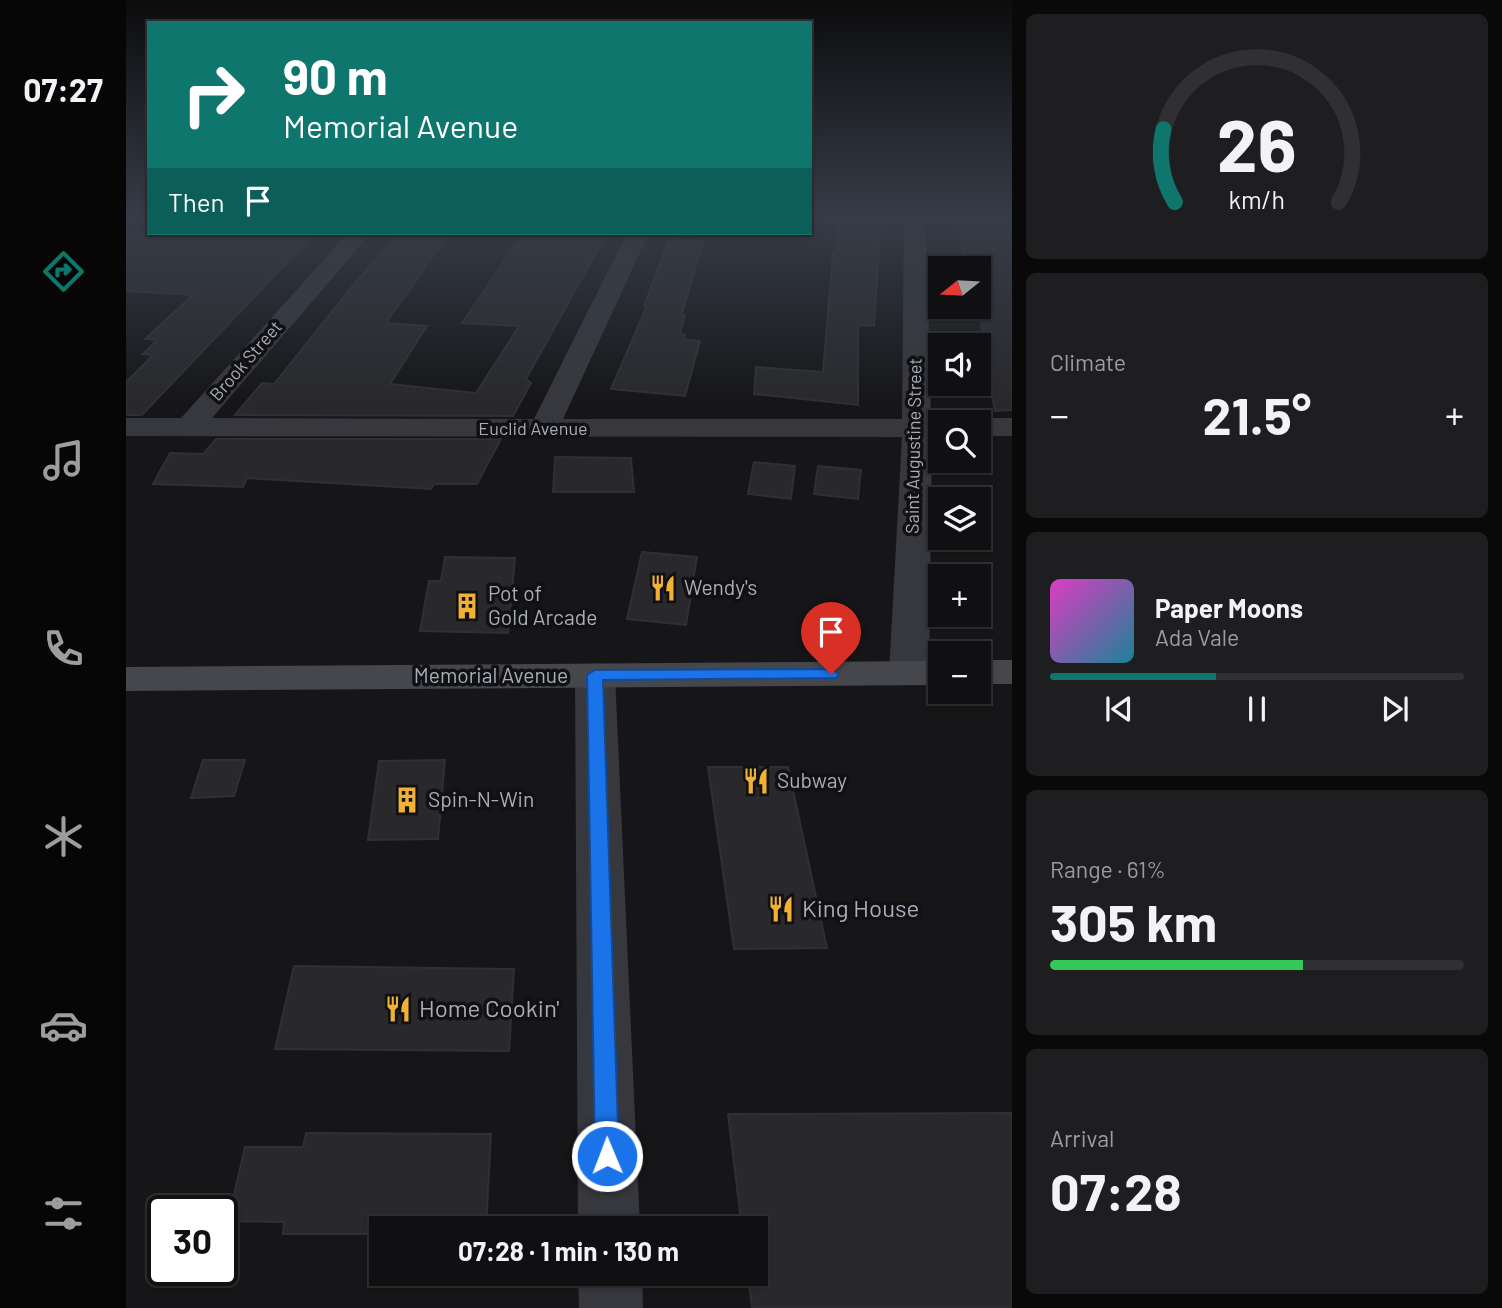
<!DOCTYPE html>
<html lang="en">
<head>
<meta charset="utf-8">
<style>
  :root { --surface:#101012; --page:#1e1e20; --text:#f1f3f6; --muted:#9c9d9f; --line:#303032; --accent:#0f766e }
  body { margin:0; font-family:Barlow,sans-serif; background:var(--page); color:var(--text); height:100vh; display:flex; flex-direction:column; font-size:26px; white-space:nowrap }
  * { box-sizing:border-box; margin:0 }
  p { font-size:23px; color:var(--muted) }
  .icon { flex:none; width:38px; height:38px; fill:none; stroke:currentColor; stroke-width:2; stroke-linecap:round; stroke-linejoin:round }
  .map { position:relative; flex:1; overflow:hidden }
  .drawer { display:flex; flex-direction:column; gap:14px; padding:14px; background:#09090a; width:490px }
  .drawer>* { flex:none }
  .hud { position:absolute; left:21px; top:21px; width:665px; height:214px; border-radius:0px; box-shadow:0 2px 5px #0004,0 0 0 2px var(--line); background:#0f766e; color:#fff; overflow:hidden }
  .needle { width:46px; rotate:252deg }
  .fabs { position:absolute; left:802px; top:256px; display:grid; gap:14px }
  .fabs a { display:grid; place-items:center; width:63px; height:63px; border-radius:0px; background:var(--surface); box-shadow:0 2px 5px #0004,0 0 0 2px var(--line); font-size:35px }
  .speed { position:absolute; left:21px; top:1195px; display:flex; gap:14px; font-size:35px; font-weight:700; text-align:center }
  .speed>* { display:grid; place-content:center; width:91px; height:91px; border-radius:50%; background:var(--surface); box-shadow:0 2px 5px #0004,0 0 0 2px var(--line); line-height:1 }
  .speed .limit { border:4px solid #111; border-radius:10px; background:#fff; color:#111 }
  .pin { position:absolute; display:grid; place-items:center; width:60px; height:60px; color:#fff; margin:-72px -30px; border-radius:50% 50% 50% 0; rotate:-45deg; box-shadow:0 0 7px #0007 }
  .pin .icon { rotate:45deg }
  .me { position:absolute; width:77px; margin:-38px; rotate:359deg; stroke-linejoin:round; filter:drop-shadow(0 0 5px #0008) }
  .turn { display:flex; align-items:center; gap:24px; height:147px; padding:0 21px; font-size:32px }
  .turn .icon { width:91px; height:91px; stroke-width:2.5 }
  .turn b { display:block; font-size:49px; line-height:60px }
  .then { display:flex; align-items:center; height:66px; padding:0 21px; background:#0003; gap:14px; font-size:26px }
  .big { font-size:52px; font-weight:700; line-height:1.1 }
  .drawer .tile { flex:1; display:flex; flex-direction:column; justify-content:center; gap:10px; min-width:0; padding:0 24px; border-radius:10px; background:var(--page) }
  .drawer .dial { align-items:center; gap:0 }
  .dial svg { height:182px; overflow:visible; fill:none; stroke:var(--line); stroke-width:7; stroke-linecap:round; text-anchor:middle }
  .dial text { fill:var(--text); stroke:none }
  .song { display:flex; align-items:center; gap:21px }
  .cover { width:84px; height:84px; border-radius:10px; background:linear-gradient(135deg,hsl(310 70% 55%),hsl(190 70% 35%)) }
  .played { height:7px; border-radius:4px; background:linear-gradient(90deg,var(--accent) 40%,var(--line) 40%) }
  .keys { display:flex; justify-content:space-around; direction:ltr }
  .heat { display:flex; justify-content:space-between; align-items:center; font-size:38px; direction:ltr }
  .charge { height:10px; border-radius:5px; background:linear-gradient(90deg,#34c759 61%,var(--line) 0) }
  .trip { position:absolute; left:243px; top:1216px; width:399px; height:70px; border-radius:0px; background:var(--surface); box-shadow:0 2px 5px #0004,0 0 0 2px var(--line); font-weight:700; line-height:70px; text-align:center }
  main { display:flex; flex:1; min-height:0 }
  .menu { display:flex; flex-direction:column; width:126px; justify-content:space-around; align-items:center; background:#060607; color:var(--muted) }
  .menu .icon { width:49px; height:49px }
  .menu .selected { color:var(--accent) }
  .menu b { font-size:32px; color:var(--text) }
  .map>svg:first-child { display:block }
</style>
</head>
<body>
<main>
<nav class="menu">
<b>07:27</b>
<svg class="icon selected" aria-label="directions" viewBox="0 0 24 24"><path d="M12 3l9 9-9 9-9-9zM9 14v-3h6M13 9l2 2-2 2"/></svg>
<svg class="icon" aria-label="music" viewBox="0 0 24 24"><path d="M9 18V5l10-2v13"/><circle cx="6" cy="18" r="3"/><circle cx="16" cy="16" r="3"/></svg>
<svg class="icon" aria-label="phone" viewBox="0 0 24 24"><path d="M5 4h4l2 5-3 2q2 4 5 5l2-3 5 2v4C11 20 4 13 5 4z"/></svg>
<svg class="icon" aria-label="climate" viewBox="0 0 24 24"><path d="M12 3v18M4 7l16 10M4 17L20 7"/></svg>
<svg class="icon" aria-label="car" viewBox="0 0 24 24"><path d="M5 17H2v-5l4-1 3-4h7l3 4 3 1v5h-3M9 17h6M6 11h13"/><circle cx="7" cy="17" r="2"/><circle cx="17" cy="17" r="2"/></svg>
<svg class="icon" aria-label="filters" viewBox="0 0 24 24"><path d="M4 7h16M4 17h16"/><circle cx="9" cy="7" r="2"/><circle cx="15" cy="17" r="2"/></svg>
</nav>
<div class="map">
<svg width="886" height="1308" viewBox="0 0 886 1308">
  <rect width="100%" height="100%" fill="#161618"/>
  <!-- building -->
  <path fill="#29292c" stroke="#303034" stroke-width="2" d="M715 218H755L748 326 732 325V405L628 394 630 367 697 372 707 252H710L713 221Z
    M833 218H880L882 226 886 262V410L869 411 865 390 852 388V359L861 360 852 306V268H838Z
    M0 233H144L186 236 16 415H0V382L27 355 17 354 31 340 19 339 67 295 0 291Z
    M274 233 322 235 260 323 301 326 264 384 350 393 393 326 336 323 397 234 440 237 443 233H481L400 379 405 383 387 416 109 415 136 383 148 384 228 284Z
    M543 239 577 241 556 314 559 315 554 334 559 335 557 339 574 341 559 396 485 389 521 306H518Z
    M90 439H375L351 484H308L305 489 121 478 117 487 27 484 44 453 77 454Z
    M429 457 505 458 508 492H427Z
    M628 462 669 466 665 499 622 494Z
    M692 466 735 470 732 499 688 494Z
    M516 552 571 557 560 625 501 619Z
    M319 557 389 558 382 633 294 631 303 581H315Z
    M77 760H119L108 796 65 798Z
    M319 760 312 839 242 840 253 761Z
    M582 767H662L701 948 608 949Z
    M168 966 388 969 383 1051 149 1049Z
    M886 1113V1308H626L622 1274H630V1228H616L602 1114Z
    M180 1133 365 1134 360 1228H256V1234H157L158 1222 102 1221 119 1147H177Z"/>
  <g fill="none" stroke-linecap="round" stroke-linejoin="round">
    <!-- minor -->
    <path fill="#37383d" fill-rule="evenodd" d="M778 218H800L805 419 824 422H814V437H806L803 673 797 682 783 685 769 682 763 673 776 437 0 436V418H55L222 233H245L86 418 408 419 501 233H523L437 419H776Z
      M852 418H886V436H852V422H841Z
      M469 663 483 666 489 675 514 1228H452L449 675 455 666Z
      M452 1274H516L517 1308H453Z"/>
    <!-- secondary -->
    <path fill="#45474d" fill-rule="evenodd" d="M852 660H886V684H852Z
      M814 661V685L0 691V667Z"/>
  </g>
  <!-- sky -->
  <linearGradient id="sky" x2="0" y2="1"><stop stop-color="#0c0c0d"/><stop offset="0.54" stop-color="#363c48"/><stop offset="1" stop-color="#363c48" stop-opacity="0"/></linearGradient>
  <rect width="886" height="402" fill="url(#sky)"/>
  <!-- route -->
  <path fill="#1a73e8" stroke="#114b97" stroke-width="2" d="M705 669 713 674 710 678 477 680 493 1156 490 1164 481 1167 472 1164 469 1156 461 675 469 670Z"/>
  <!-- icons -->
  <defs>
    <g id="restaurant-bare" transform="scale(2.1)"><path d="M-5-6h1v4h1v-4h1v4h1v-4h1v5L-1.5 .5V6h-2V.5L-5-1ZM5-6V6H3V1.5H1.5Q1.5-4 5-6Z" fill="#f2b134" stroke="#111113" stroke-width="2.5" paint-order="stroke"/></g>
    <g id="building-bare" transform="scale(2.1)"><path d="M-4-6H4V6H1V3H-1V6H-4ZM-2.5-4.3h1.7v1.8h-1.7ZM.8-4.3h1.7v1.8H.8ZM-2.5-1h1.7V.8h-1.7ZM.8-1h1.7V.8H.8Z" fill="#f2b134" stroke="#111113" stroke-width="2.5" paint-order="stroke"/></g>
  </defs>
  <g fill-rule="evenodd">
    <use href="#restaurant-bare" x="537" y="588"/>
    <use href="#building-bare" x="341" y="606"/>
    <use href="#restaurant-bare" x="630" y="781"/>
    <use href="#building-bare" x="281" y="800"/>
    <use href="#restaurant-bare" x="655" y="909"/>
    <use href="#restaurant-bare" x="272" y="1009"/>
  </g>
  <g text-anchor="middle" stroke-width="7" stroke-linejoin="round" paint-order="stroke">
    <!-- far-street labels -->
    <g font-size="18" fill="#a8adb8" stroke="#111113">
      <text transform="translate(120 361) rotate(-49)" y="6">Brook Street</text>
      <text x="407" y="435">Euclid Avenue</text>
      <text transform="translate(788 446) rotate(-89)" y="6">Saint Augustine Street</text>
    </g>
    <!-- poi labels -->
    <g font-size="21" fill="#a8adb8" stroke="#111113" text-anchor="start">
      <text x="558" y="595">Wendy's</text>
      <text x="362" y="601">Pot of<tspan x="362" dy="24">Gold Arcade</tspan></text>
      <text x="651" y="788">Subway</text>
      <text x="302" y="807">Spin-N-Win</text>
    </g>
    <!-- street labels -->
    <g font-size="21" fill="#a8adb8" stroke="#111113">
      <text x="365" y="683">Memorial Avenue</text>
    </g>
    <!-- near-poi labels -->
    <g font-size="24" fill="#a8adb8" stroke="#111113" text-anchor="start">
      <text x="676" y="917">King House</text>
      <text x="293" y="1017">Home Cookin'</text>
    </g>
  </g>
</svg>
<div class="fabs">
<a><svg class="needle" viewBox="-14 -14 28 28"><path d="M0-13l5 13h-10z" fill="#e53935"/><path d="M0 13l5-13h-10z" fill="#9c9d9f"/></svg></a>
<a><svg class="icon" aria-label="sound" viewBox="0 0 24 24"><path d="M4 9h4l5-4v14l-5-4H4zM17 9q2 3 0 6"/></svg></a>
<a><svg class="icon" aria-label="search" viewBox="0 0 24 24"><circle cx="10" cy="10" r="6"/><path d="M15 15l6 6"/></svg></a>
<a><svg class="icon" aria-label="layers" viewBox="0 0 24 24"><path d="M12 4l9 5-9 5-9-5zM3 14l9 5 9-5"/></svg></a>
<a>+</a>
<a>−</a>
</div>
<div class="speed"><div class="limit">30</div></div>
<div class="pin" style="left:705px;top:674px;background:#d93025"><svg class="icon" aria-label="arrive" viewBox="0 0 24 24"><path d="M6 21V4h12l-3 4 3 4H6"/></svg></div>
<svg class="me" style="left:481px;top:1156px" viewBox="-20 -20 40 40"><circle r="17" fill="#1a73e8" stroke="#fff" stroke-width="3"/><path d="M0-11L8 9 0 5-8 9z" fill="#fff"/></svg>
<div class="trip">07:28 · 1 min · 130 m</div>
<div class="hud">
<div class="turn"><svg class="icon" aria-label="right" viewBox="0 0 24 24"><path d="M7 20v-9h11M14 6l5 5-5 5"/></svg><div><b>90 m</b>Memorial Avenue</div></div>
<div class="then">Then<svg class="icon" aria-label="arrive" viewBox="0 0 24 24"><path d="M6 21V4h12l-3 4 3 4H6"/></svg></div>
</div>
</div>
<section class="drawer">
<div class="tile dial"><svg viewBox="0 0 100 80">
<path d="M14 69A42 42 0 1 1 86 69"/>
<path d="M14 69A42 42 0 0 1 9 37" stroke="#0f766e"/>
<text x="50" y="56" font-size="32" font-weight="700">26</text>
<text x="50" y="72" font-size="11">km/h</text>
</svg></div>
<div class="tile"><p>Climate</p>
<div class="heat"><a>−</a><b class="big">21.5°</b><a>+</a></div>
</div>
<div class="tile">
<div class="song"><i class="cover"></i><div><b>Paper Moons</b><p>Ada Vale</p></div></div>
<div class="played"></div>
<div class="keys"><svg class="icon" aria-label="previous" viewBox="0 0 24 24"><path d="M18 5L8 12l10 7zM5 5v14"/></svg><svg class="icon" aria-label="pause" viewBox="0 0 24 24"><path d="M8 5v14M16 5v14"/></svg><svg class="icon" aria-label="next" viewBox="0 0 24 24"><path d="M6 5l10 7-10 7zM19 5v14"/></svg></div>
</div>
<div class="tile"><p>Range · 61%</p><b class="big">305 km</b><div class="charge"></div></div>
<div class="tile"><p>Arrival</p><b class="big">07:28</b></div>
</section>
</main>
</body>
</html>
